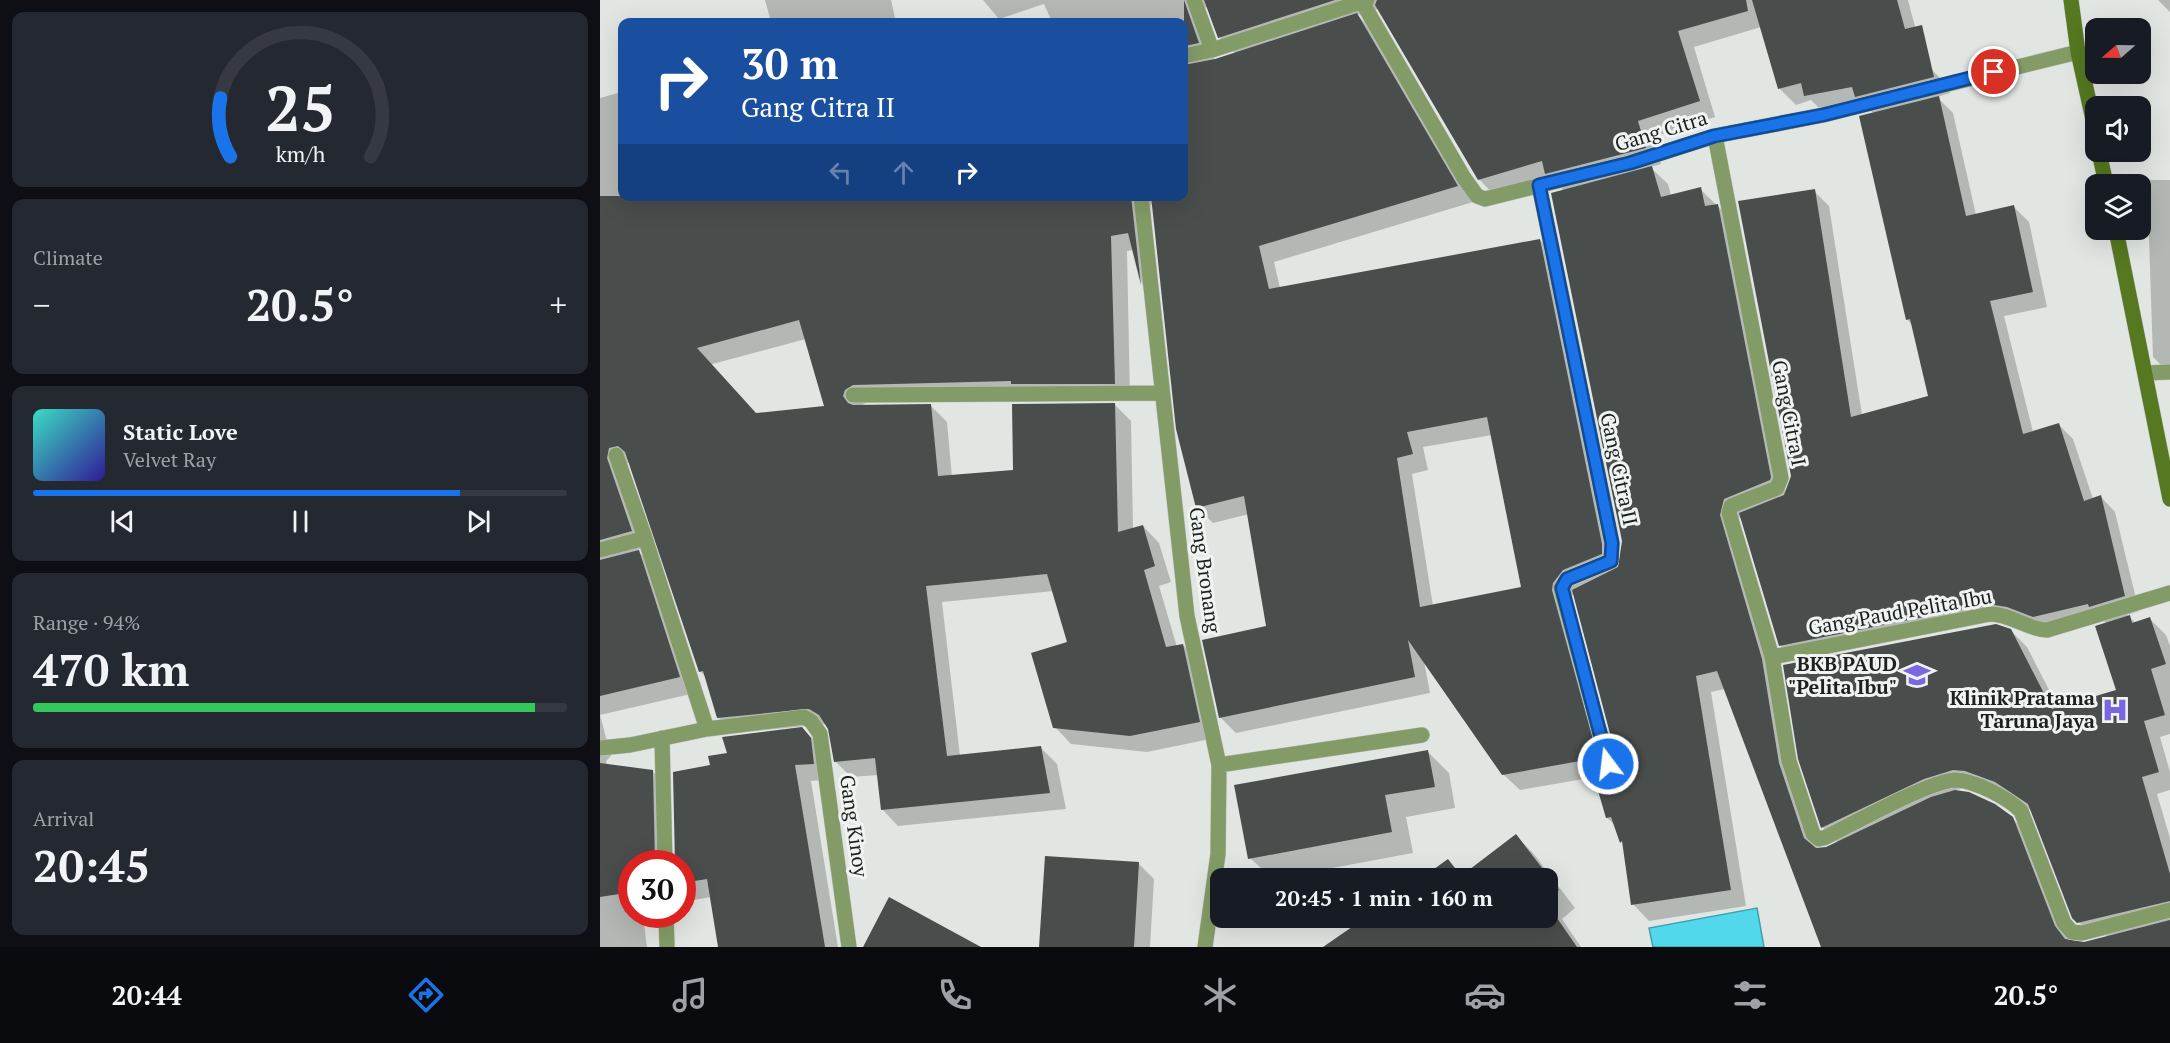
<!DOCTYPE html>
<html lang="en">
<head>
<meta charset="utf-8">
<style>
  :root { --surface:#171b24; --page:#242831; --text:#f1f3f6; --muted:#9ea1a6; --line:#363941; --accent:#1a73e8 }
  body { margin:0; font-family:"PT Serif",serif; background:var(--page); color:var(--text); height:100vh; display:flex; flex-direction:column; font-size:22px; white-space:nowrap }
  * { box-sizing:border-box; margin:0 }
  p { font-size:20px; color:var(--muted) }
  .icon { flex:none; width:33px; height:33px; fill:none; stroke:currentColor; stroke-width:2; stroke-linecap:round; stroke-linejoin:round }
  .map { position:relative; flex:1; overflow:hidden }
  .details { display:flex; flex-direction:column; gap:12px; padding:12px; background:#0d0f14; width:600px }
  .details>* { flex:none }
  .top-card { position:absolute; left:18px; top:18px; width:570px; height:183px; border-radius:12px; box-shadow:0 6px 24px #0002; background:#1a4fa0; color:#fff; overflow:hidden }
  .needle { width:39px; rotate:250deg }
  .controls { position:absolute; left:1485px; top:18px; display:grid; gap:12px }
  .controls a { display:grid; place-items:center; width:66px; height:66px; border-radius:12px; background:var(--surface); box-shadow:0 6px 24px #0002; font-size:30px }
  .speed { position:absolute; left:18px; top:850px; display:flex; gap:12px; font-size:30px; font-weight:700; text-align:center }
  .speed>* { display:grid; place-content:center; width:78px; height:78px; border-radius:50%; background:var(--surface); box-shadow:0 6px 24px #0002; line-height:1 }
  .speed .limit { border:9px solid #d22; background:#fff; color:#111 }
  .pin { position:absolute; display:grid; place-items:center; width:51px; height:51px; color:#fff; margin:-26px; border:3px solid #fff; border-radius:50%; box-shadow:0 2px 6px #0007 }
  .me { position:absolute; width:66px; margin:-33px; rotate:345deg; stroke-linejoin:round; filter:drop-shadow(0 0 4px #0008) }
  .turn { display:flex; align-items:center; gap:21px; height:126px; padding:0 24px; font-size:27px }
  .turn .icon { width:78px; height:78px; stroke-width:2.5 }
  .turn b { display:block; font-size:42px; line-height:51px }
  .lanes { display:flex; align-items:center; height:57px; padding:0 24px; background:#0003; justify-content:center; gap:30px; direction:ltr }
  .lanes .off { opacity:.35 }
  .big { font-size:45px; font-weight:700; line-height:1.1 }
  .details .card { flex:1; display:flex; flex-direction:column; justify-content:center; gap:9px; min-width:0; padding:0 21px; border-radius:12px; background:var(--page) }
  .details .dial { align-items:center; gap:0 }
  .dial svg { height:156px; overflow:visible; fill:none; stroke:var(--line); stroke-width:7; stroke-linecap:round; text-anchor:middle }
  .dial text { fill:var(--text); stroke:none }
  .song { display:flex; align-items:center; gap:18px }
  .cover { width:72px; height:72px; border-radius:9px; background:linear-gradient(135deg,hsl(170 70% 55%),hsl(250 70% 35%)) }
  .played { height:6px; border-radius:3px; background:linear-gradient(90deg,var(--accent) 80%,var(--line) 80%) }
  .keys { display:flex; justify-content:space-around; direction:ltr }
  .heat { display:flex; justify-content:space-between; align-items:center; font-size:33px; direction:ltr }
  .charge { height:9px; border-radius:4px; background:linear-gradient(90deg,#34c759 94%,var(--line) 0) }
  .trip { position:absolute; left:610px; top:868px; width:348px; height:60px; border-radius:12px; background:var(--surface); box-shadow:0 6px 24px #0002; font-weight:700; line-height:60px; text-align:center }
  .dock { display:flex; height:96px; justify-content:space-around; align-items:center; background:#090b0e; color:var(--muted) }
  .dock .icon { width:42px; height:42px }
  .dock .selected { color:var(--accent) }
  .dock b { font-size:27px; color:var(--text) }
  main { display:flex; flex:1; min-height:0 }
  .map>svg:first-child { display:block }
</style>
</head>
<body>
<main>
<section class="details">
<div class="card dial"><svg viewBox="0 0 100 80">
<path d="M14 69A42 42 0 1 1 86 69"/>
<path d="M14 69A42 42 0 0 1 9 39" stroke="#1a73e8"/>
<text x="50" y="56" font-size="32" font-weight="700">25</text>
<text x="50" y="72" font-size="11">km/h</text>
</svg></div>
<div class="card"><p>Climate</p>
<div class="heat"><a>−</a><b class="big">20.5°</b><a>+</a></div>
</div>
<div class="card">
<div class="song"><i class="cover"></i><div><b>Static Love</b><p>Velvet Ray</p></div></div>
<div class="played"></div>
<div class="keys"><svg class="icon" aria-label="previous" viewBox="0 0 24 24"><path d="M18 5L8 12l10 7zM5 5v14"/></svg><svg class="icon" aria-label="pause" viewBox="0 0 24 24"><path d="M8 5v14M16 5v14"/></svg><svg class="icon" aria-label="next" viewBox="0 0 24 24"><path d="M6 5l10 7-10 7zM19 5v14"/></svg></div>
</div>
<div class="card"><p>Range · 94%</p><b class="big">470 km</b><div class="charge"></div></div>
<div class="card"><p>Arrival</p><b class="big">20:45</b></div>
</section>
<div class="map">
<svg width="1570" height="947" viewBox="0 0 1570 947">
  <rect width="100%" height="100%" fill="#e2e6e3"/>
  <!-- water -->
  <path fill="#51d8eb" stroke="#42a0ae" stroke-width="1.5" d="M1157 908 1164 947H1053L1049 928Z"/>
  <!-- shadow -->
  <path fill="#0003" fill-rule="evenodd" d="M165 0H291L296 22H171Z
    M383 0H1308L1320 46 1332 70 1348 86 1350 93 1337 97 1353 113 1376 215 1414 207 1429 222 1447 307 1404 316 1433 432 1458 424 1473 439 1493 499 1501 497 1515 512 1539 611 1527 615 1536 623 1550 619 1566 635 1570 646V734L1560 737 1570 772V790L1557 794 1570 838V947H1222L1125 689 1111 692 1146 906 1049 921 1033 904 1024 845 1015 825 1007 818 995 777 920 790 903 774 824 661 830 693 636 733 620 717 668 628 649 514 613 523 597 507 553 200 547 214 556 298 542 284 534 250 527 251 530 399 270 401 260 406H331L347 422 352 477 415 472 515 405 531 421 533 529 543 526 559 543 571 582 559 586 577 647 583 645 599 662 615 738 547 752 471 744 455 727 469 643 454 591 342 602 360 756 441 748 457 764 466 809 298 826 282 809 278 775 251 777 235 761 230 728 226 724 134 733 118 717 107 678 100 671 30 462 25 464 47 547 37 550 54 568 95 693 0 715 11 756 6 761 7 766 52 771 69 788 70 864H32L19 892 20 895 32 893V915H43L47 947H0V438L226 408 206 339 0 394V98L22 92V196H584V22H452L444 4 399 19ZM608 6 619 37 636 54 615 61 600 20 602 10ZM779 9 879 179 895 196 952 179 964 191 1023 541 1019 568 956 256 940 240 680 288 674 262 873 202 773 31 757 15ZM1161 27 1180 89 1196 105 1211 100 1222 111 1263 103 1274 114 1307 319 1312 325 1330 397 1262 415 1229 206 1214 191 1192 476 1186 493 1134 222 1100 189 1071 196 1068 184 1050 167 1061 164 1053 137 1115 117 1094 47ZM892 435 923 588 833 606 812 474 828 470 823 447ZM1141 513 1180 645 1195 660 1404 619 1449 631 1502 619 1507 624 1518 691 1459 709 1427 647 1410 630 1200 758 1223 828 1238 843 1218 850 1195 780 1135 532ZM974 592 1019 760 1017 771 1011 772 967 607ZM1370 786 1413 798 1432 811 1474 917 1494 938 1506 935 1507 938 1485 944 1469 941 1429 835 1412 818 1350 792Z
    M1558 0H1570V12Z
    M1547 180H1570V374L1553 357Z
    M204 730 220 746 230 779 211 781 238 947H120L111 897 82 902V864H76L112 766 129 754Z
    M827 751 849 773 855 808 806 817 813 853 673 879 650 858Z
    M916 836 933 853 975 908 962 919 981 947H726L818 918H948V879H823L848 861 864 876Z
    M538 863 554 879 550 947H441Z"/>
  <!-- building -->
  <path fill="#494d4c" fill-rule="evenodd" d="M584 0 599 43 584 46Z
    M604 0H735L618 38Z
    M777 0H1146L1148 11 1078 31 1100 101 1038 121 1046 148 945 174 942 161 878 180 775 5Z
    M1152 0H1297L1305 29 1322 25 1334 77 1255 97 1252 87 1204 96 1201 83 1178 89Z
    M757 13 858 186 659 246 669 289 940 239 1002 544V554L963 570 953 583 952 590 1001 769 1011 772 1017 766V760L972 590 1018 567 1022 541 951 193 1052 166 1061 197 1101 187 1105 206 1118 204 1171 477 1170 480 1124 499 1120 515 1162 659 1179 763 1204 838 1216 848 1226 847 1331 797 1355 790 1369 792 1395 804 1413 817 1455 926 1465 939 1484 942 1570 920V947H1221L1117 671 1096 676 1131 890 1031 905 1022 841 1020 843 1011 817 1006 818 989 760 991 759 902 775 808 640 815 677 619 718 602 640 666 626 644 496 596 508 576 429 551 196H584V65L615 59ZM887 417 921 587 820 607 797 458 813 454 807 432Z
    M1339 96 1366 216 1414 205 1433 292 1390 301 1423 434 1459 423 1484 501 1501 495 1525 596 1489 607 1488 604 1433 617 1407 607 1388 604 1179 646 1139 513 1184 495 1191 476 1138 201 1215 189 1251 417 1328 396 1310 319 1306 320 1259 116Z
    M0 196H531L541 285 528 233 511 236 515 384H411V381L253 385 245 390 243 396 248 403 253 405 331 404 338 476 413 470 412 404 515 403 518 532 543 525 555 566 544 570 566 647 583 644 600 722 530 736 453 728 431 653 467 642 447 574 326 586 347 756 441 746 450 793 281 810 275 758 234 762 228 729 219 715 209 709 117 718 103 671 99 672 25 452 18 446 9 448 7 458 32 531 0 540ZM199 320 224 406 156 413 97 348Z
    M39 550 80 677 0 696V560Z
    M1530 615 1532 623 1550 617 1566 664 1551 669 1565 715 1544 721 1559 772 1542 777 1570 874V901L1477 923 1472 918 1428 804 1395 782 1365 771 1353 770 1324 779 1221 828 1198 759 1183 665 1396 624 1411 629 1452 709 1516 690 1495 626Z
    M202 727 211 738 214 764 195 765 225 947H118L107 879 82 883V864H75L73 772 110 765 108 756 127 753 122 737Z
    M828 750 835 787 785 795 792 832 648 859 634 785Z
    M0 763 53 770 55 864H32V892L0 897Z
    M916 834 959 890 948 898V879H820L848 859 861 876Z
    M445 856 539 862 534 947H439Z
    M289 897 381 947H263Z
    M948 905 977 947H723L765 918H948Z"/>
  <g fill="none" stroke-linecap="round" stroke-linejoin="round">
    <!-- street casing -->
    <g stroke="#bfc2c0" stroke-width="16">
      <path id="street" d="M594 0 612 50
        M762 2 864 178 877 196 885 199 1030 163 1115 136 1223 115 1478 52
        M584 56 612 50 767 0
        M1115 136 1181 478 1177 488 1131 506 1129 513 1172 657 1189 761 1213 834 1219 839 1224 838C1251 825 1329 781 1355 780 1374 780 1408 798 1421 811L1464 923 1472 932 1482 933 1570 910
        M939 185 1012 543 1011 561 967 579 961 588 1008 763
        M541 196 587 616 619 765 618 854 605 947
        M1547 373 1570 372
        M253 395 561 393
        M16 455 45 538
        M0 550 45 538 107 729 204 717 211 721 220 734 249 947
        M1172 657 1390 614C1411 614 1426 629 1447 630L1570 593
        M62 738 65 864
        M0 748 30 745 107 729
        M619 765 822 735
        M66 915 67 947"/>
    </g>
    <!-- secondary casing -->
    <g stroke="#bfc2c0" stroke-width="16">
      <path id="secondary" d="M1471 0 1478 52 1496 133
        M1499 152 1506 184
        M1516 230 1570 499"/>
    </g>
    <!-- street -->
    <use href="#street" stroke="#839c67" stroke-width="15"/>
    <!-- secondary -->
    <use href="#secondary" stroke="#557820" stroke-width="15"/>
  </g>
  <g fill="none" stroke-linecap="round" stroke-linejoin="round">
    <!-- route casing -->
    <g stroke="#114b97" stroke-width="15">
      <path id="route" d="M1008 764 962 588 967 579 1011 561 1012 543 939 185 1030 163 1114 136 1223 115 1394 72"/>
    </g>
    <!-- route -->
    <use href="#route" stroke="#1a73e8" stroke-width="10"/>
  </g>
  <!-- icons -->
  <defs>
    <g id="school-bare" transform="scale(2.07)"><path d="M0-5L7-2L0 1L-7-2ZM-4 1L0 2.5L4 1V4Q0 6-4 4Z" fill="#7b66e1" stroke="#eff3f1" stroke-width="2.5" paint-order="stroke"/></g>
    <g id="hospital-bare" transform="scale(2.07)"><path d="M-5-5h3v3.5h4V-5h3V5h-3V1.5h-4V5h-3Z" fill="#7b66e1" stroke="#eff3f1" stroke-width="2.5" paint-order="stroke"/></g>
  </defs>
  <g fill-rule="evenodd">
    <use href="#school-bare" x="1317" y="675"/>
    <use href="#hospital-bare" x="1515" y="710"/>
  </g>
  <g text-anchor="middle" stroke-width="6" stroke-linejoin="round" paint-order="stroke">
    <!-- street labels -->
    <g font-size="20" fill="#1e1f1e" stroke="#eff3f1">
      <text transform="translate(1061 131) rotate(-17)" y="7">Gang Citra</text>
      <text transform="translate(1189 413) rotate(79)" y="7">Gang Citra I</text>
      <text transform="translate(1019 469) rotate(78)" y="7">Gang Citra II</text>
      <text transform="translate(605 570) rotate(82)" y="7">Gang Bronang</text>
      <text transform="translate(1300 612) rotate(-10)" y="7">Gang Paud Pelita Ibu</text>
      <text transform="translate(254 826) rotate(82)" y="7">Gang Kinoy</text>
    </g>
    <!-- poi labels -->
    <g font-size="20" font-weight="bold" fill="#1e1f1e" stroke="#eff3f1" text-anchor="end">
      <text x="1297" y="671">BKB PAUD<tspan x="1297" dy="23">"Pelita Ibu"</tspan></text>
      <text x="1495" y="705">Klinik Pratama<tspan x="1495" dy="23">Taruna Jaya</tspan></text>
    </g>
  </g>
</svg>
<div class="controls">
<a><svg class="needle" viewBox="-14 -14 28 28"><path d="M0-13l5 13h-10z" fill="#e53935"/><path d="M0 13l5-13h-10z" fill="#9ea1a6"/></svg></a>
<a><svg class="icon" aria-label="sound" viewBox="0 0 24 24"><path d="M4 9h4l5-4v14l-5-4H4zM17 9q2 3 0 6"/></svg></a>
<a><svg class="icon" aria-label="layers" viewBox="0 0 24 24"><path d="M12 4l9 5-9 5-9-5zM3 14l9 5 9-5"/></svg></a>
</div>
<div class="speed"><div class="limit">30</div></div>
<div class="pin" style="left:1394px;top:72px;background:#d93025"><svg class="icon" aria-label="arrive" viewBox="0 0 24 24"><path d="M6 21V4h12l-3 4 3 4H6"/></svg></div>
<svg class="me" style="left:1008px;top:764px" viewBox="-20 -20 40 40"><circle r="17" fill="#1a73e8" stroke="#fff" stroke-width="3"/><path d="M0-11L8 9 0 5-8 9z" fill="#fff"/></svg>
<div class="trip">20:45 · 1 min · 160 m</div>
<div class="top-card">
<div class="turn"><svg class="icon" aria-label="right" viewBox="0 0 24 24"><path d="M7 20v-9h11M14 6l5 5-5 5"/></svg><div><b>30 m</b>Gang Citra II</div></div>
<div class="lanes"><svg class="icon off" aria-label="left" viewBox="0 0 24 24"><path d="M17 20v-9H6M10 6l-5 5 5 5"/></svg><svg class="icon off" aria-label="ahead" viewBox="0 0 24 24"><path d="M12 20V5M6 11l6-6 6 6"/></svg><svg class="icon" aria-label="right" viewBox="0 0 24 24"><path d="M7 20v-9h11M14 6l5 5-5 5"/></svg></div>
</div>
</div>
</main>
<nav class="dock">
<b>20:44</b>
<svg class="icon selected" aria-label="directions" viewBox="0 0 24 24"><path d="M12 3l9 9-9 9-9-9zM9 14v-3h6M13 9l2 2-2 2"/></svg>
<svg class="icon" aria-label="music" viewBox="0 0 24 24"><path d="M9 18V5l10-2v13"/><circle cx="6" cy="18" r="3"/><circle cx="16" cy="16" r="3"/></svg>
<svg class="icon" aria-label="phone" viewBox="0 0 24 24"><path d="M5 4h4l2 5-3 2q2 4 5 5l2-3 5 2v4C11 20 4 13 5 4z"/></svg>
<svg class="icon" aria-label="climate" viewBox="0 0 24 24"><path d="M12 3v18M4 7l16 10M4 17L20 7"/></svg>
<svg class="icon" aria-label="car" viewBox="0 0 24 24"><path d="M5 17H2v-5l4-1 3-4h7l3 4 3 1v5h-3M9 17h6M6 11h13"/><circle cx="7" cy="17" r="2"/><circle cx="17" cy="17" r="2"/></svg>
<svg class="icon" aria-label="filters" viewBox="0 0 24 24"><path d="M4 7h16M4 17h16"/><circle cx="9" cy="7" r="2"/><circle cx="15" cy="17" r="2"/></svg>
<b>20.5°</b>
</nav>
</body>
</html>
